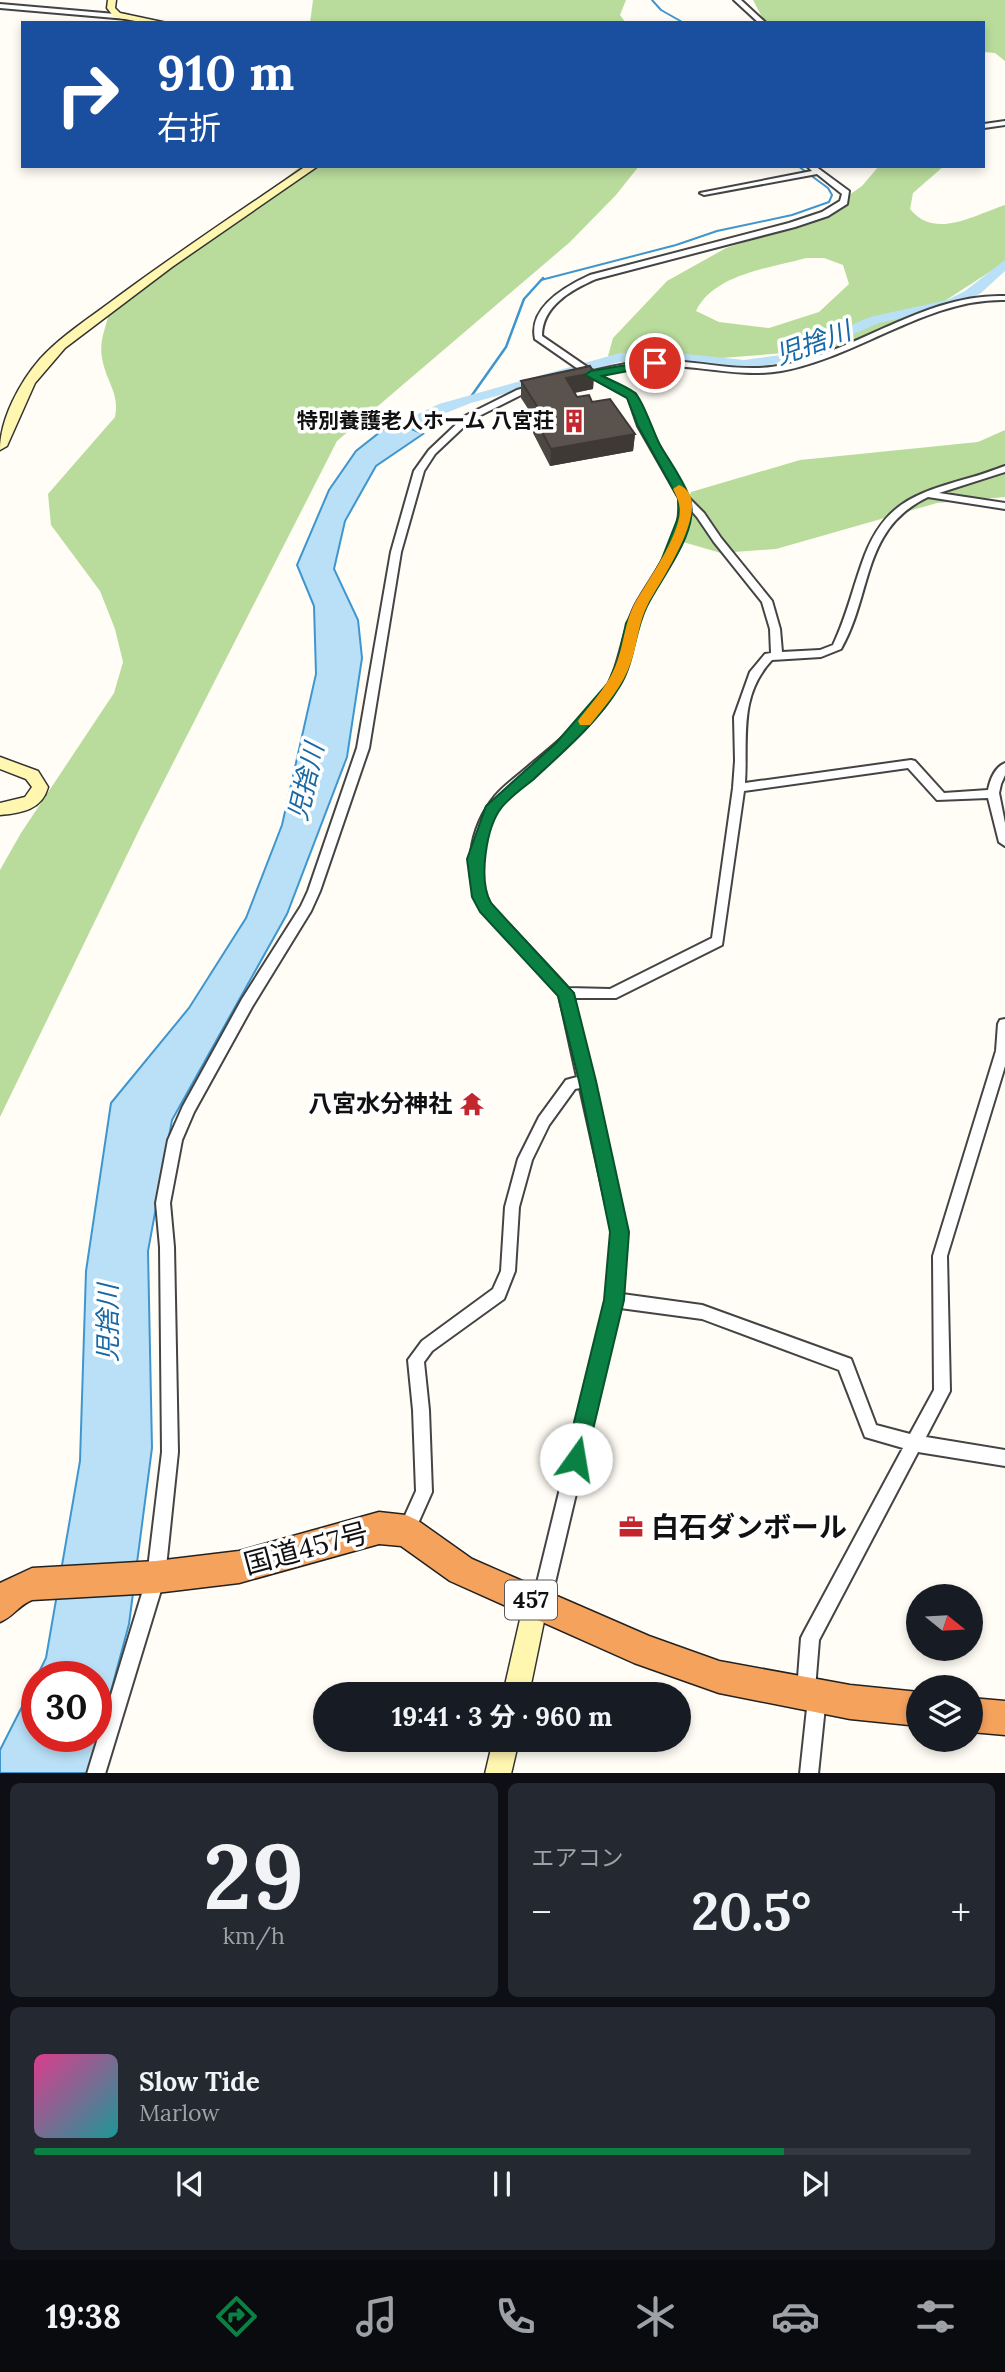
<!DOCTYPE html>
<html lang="ja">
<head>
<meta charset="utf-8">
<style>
  :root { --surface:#171b24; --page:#242831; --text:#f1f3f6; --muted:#9ea1a6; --line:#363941; --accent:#0b8043 }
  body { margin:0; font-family:Lora,"Noto Sans JP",serif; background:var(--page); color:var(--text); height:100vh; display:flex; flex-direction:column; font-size:26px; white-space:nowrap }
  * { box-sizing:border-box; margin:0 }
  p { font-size:23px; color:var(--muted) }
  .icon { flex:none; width:38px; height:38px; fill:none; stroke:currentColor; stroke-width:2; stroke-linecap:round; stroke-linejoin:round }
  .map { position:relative; height:1773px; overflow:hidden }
  .details { display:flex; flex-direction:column; gap:10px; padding:10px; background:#0d0f14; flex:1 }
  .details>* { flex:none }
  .hud { position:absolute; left:21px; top:21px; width:964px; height:147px; border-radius:0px; box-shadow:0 4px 10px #0003; background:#1a4fa0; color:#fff; overflow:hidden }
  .needle { width:46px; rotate:108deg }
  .tools { position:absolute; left:906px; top:1584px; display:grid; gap:14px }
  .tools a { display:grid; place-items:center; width:77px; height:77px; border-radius:50%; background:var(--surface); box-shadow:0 4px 10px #0003; font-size:35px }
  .speed { position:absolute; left:21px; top:1661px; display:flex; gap:14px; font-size:35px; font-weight:700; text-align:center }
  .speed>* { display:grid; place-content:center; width:91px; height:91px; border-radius:50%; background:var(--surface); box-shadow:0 4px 10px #0003; line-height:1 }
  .speed .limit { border:10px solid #d22; background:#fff; color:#111 }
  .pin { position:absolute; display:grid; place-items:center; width:60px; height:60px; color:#fff; margin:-30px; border:4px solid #fff; border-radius:50%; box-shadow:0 2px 7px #0007 }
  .me { position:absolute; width:77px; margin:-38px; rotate:13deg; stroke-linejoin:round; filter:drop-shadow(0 0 5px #0008) }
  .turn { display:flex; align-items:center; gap:24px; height:147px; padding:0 21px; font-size:32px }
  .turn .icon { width:91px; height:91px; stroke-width:2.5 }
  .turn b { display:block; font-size:49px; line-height:60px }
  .big { font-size:52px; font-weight:700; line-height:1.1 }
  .details .widget { flex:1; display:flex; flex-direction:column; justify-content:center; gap:10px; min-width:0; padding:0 24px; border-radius:10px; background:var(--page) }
  .details .dial { align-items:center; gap:0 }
  .dial b { font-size:91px; line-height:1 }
  .song { display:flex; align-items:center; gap:21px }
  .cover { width:84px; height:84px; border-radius:10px; background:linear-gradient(135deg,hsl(330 70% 55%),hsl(180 70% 35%)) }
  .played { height:7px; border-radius:4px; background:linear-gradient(90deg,var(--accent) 80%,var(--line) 80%) }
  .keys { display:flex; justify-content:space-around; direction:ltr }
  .heat { display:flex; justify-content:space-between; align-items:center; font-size:38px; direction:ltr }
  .details .tiles { flex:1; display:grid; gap:10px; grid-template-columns:1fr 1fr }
  .widget:last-child { grid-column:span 2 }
  .trip { position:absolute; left:313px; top:1682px; width:378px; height:70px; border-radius:35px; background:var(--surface); box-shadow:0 4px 10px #0003; font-weight:700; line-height:70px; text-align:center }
  .tabs { display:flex; height:112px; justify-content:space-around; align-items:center; background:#090b0e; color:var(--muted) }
  .tabs .icon { width:49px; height:49px }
  .tabs .on { color:var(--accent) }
  .tabs b { font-size:32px; color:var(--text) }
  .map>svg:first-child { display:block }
</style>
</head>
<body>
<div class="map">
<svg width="1005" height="1774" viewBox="0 0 1005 1774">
  <rect width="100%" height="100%" fill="#fffdf5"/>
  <!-- forest -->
  <path fill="#b9dc9c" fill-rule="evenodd" d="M313 0H626L620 15 626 23H310Z
    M753 0H1005V61L995 53 984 52V23H765Z
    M301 166H639L616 195 570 242 337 441 142 824 0 1117V870L21 833 114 693 123 662 115 629 100 591 51 525 48 494 115 417C120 393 106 382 102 358 99 343 105 329 109 314Z
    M879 166H944L913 193 910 209C935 240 974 215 1005 205V262L903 328 851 348 630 365 608 356 613 338 667 281 726 248 813 220 862 186ZM806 258H824L843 265 849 284 819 312 769 328 719 322 696 311C714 274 770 268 806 258Z
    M1005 430V497L937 503 776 549 721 553 683 542 682 514 691 492 800 460 978 442Z"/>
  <!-- water -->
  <path fill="#b9e0f7" stroke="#3f96cf" stroke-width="2" d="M394 421 423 434 376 466 345 521 334 569 358 620 362 658 347 757 287 914 172 1120 148 1251 152 1448 129 1624 89 1773H0V1750L37 1677V1736H96V1676H37L46 1658 80 1461 86 1271 111 1103 189 1008 246 918 282 825 316 674 314 606 297 565 329 490 356 451Z"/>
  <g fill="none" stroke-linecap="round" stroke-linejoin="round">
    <!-- stream-far1 -->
    <path stroke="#3f96cf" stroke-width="2" d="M652 0 661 10 684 23
      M541 280 676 245 717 231 792 215 829 202 832 195 828 188 798 166"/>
    <!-- stream -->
    <path stroke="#3f96cf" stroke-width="2.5" d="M470 398 506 347 524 299 543 278"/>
    <!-- river -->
    <path fill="#b9e0f7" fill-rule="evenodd" d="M1005 260V271L981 293 957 306 879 323 792 361 744 369 657 360 620 362 471 403 428 420 389 443H377L375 440 397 424 439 404 620 353 657 351 744 360 781 355 870 317 947 300 965 291Z"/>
    <!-- street casing -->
    <g stroke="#444" stroke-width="4">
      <path id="street" d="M734 0H741L766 23H759Z
        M0 4 127 15 130 17 127 19 0 8Z
        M1005 121V125L984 128V124Z
        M807 166H815L849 191 847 204 828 216 795 227 596 279C571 290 542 306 542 336L593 371C620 365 644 359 672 361 709 363 746 373 783 365 859 351 926 293 1005 296V300C928 298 856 358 781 371 745 377 710 368 674 366 648 365 624 369 599 375L635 394 648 426 688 497 704 513 721 538 772 601 780 629 782 652 820 650 833 645C846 618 852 591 862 563 882 504 913 494 969 478 981 475 993 470 1005 466V472L939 493 1005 503V509L928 497C861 529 873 593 841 649L821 657 772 660C738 696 748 738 745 783L911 760 915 761 944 793 988 790C990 780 995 767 1005 763V775L1001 784 999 793 1005 823V846L999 842 988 798 937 800 908 768 744 791 722 945 616 998H573L591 1077 594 1081 592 1084 626 1232 622 1294 702 1305 851 1359 876 1425 910 1434 934 1390 933 1256 996 1051 998 1024 1000 1020 1005 1019V1066L947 1256 950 1391 926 1437 1005 1450V1466L918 1452 819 1640 815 1689 823 1691 826 1697 818 1774H800L808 1699 800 1697 797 1691 801 1638 804 1632 903 1448 865 1437 839 1370 702 1319 620 1308 553 1591 542 1608 536 1611 530 1608 527 1602 536 1587 606 1300 612 1232 580 1088 575 1089 549 1125 532 1160 519 1207 515 1271 504 1299 432 1351 424 1362 429 1410 432 1492 412 1537 406 1539 400 1537 398 1531 416 1491 413 1410 408 1360 422 1341 493 1289 501 1271 505 1207 518 1159 539 1117 566 1080 577 1077 559 995 481 910C462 874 469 828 495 796 505 784 519 775 531 764 557 743 584 720 603 693 621 667 621 632 636 604 655 570 683 540 679 498L638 426 628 397 591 377 577 379V375L584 373 535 339C528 307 566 286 590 275L789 223 822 212 840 201 842 194 817 174 704 195 700 193 812 171ZM690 509 697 517 714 542 762 602 770 629 771 653 765 654 750 672 734 717 735 761 733 788 712 938 610 989 568 988C550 968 532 949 514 930 506 921 495 912 489 902 472 873 483 826 504 802 514 789 527 780 539 770 564 750 588 728 607 703 630 673 629 637 646 605 662 573 688 546 690 509Z
        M535 385 539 388 538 390 523 394 471 420 435 454 424 471 401 552 369 748 320 891 311 911 252 1007 194 1112 182 1140 170 1203 174 1247 178 1452 165 1577 105 1774H87L147 1577 162 1452 160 1247 156 1203 168 1140 183 1106 242 999 301 906 308 891 357 748 391 552 414 471 429 450 465 416 517 390Z"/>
    </g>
    <!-- secondary casing -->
    <g stroke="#333" stroke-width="3">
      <path id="secondary" d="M108 0H116L115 8 120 13 167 23H146L114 17 107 8Z
        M306 166H318L172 267 65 348 35 383 7 446 0 450C0 419 20 382 40 359 62 335 91 317 116 298 178 252 242 210 306 166Z
        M0 757 38 771 48 787C42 810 21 813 0 815V803L25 797 32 787 26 779 0 769Z
        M536 1590 545 1593 548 1602 529 1694H503L524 1602 527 1593Z
        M493 1740H519L511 1774H485Z"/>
    </g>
    <!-- highway casing -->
    <g stroke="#222" stroke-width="3">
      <path id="highway" d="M379 1512 406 1515 417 1520 472 1559 649 1636 719 1661 850 1685 919 1692V1726L850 1719 719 1693 634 1663 450 1581 401 1546 379 1544 239 1583 156 1593 32 1600C19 1605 13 1617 0 1622V1583L32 1568 156 1561 239 1551Z
        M971 1698 1005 1701V1735L971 1732Z"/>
    </g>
    <!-- street -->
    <use href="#street" fill="#fff" fill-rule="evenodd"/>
    <!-- secondary -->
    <use href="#secondary" fill="#fff6b0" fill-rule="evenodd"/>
    <!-- highway -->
    <use href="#highway" fill="#f5a25d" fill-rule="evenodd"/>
  </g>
  <!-- wall -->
  <path fill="#4d4742" d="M594 373 593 389 575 393 577 397 592 402 635 434 633 451 550 466 533 433 534 418 521 398V381Z"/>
  <!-- shaded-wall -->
  <path fill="#3f3936" d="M594 373 593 389 565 394 566 378Z
    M635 434 633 451 550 466 551 449Z"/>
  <!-- building -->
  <path fill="#5a524d" stroke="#3f3936" stroke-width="2" d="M590 366 594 373 566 378 577 397 589 395 592 402 610 399 635 434 551 449 534 417 538 416 536 411H540L521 381Z"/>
  <!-- route -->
  <path fill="#0b8043" stroke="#07532c" stroke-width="2" d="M655 360 660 363 659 365 602 376C612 381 626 386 635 393 643 400 654 434 660 445 670 462 682 478 689 496 703 528 660 579 647 606 634 632 635 662 620 686 598 722 564 751 534 779 523 788 510 797 502 807 486 827 478 880 491 903L574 993 596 1081 629 1232 624 1300 586 1459 583 1466 576 1469 568 1466 565 1459 604 1300 610 1232 579 1081 558 996 480 912 472 897 467 859 486 806 556 743 608 683 618 660 626 623 661 561 679 515 678 498 638 426 627 398 585 375 591 371Z"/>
  <!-- slow -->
  <path fill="#f59e0b" d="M679 485C718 500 658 584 648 604 638 623 638 642 631 662 623 686 606 705 590 725H580L578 721 580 718C595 699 611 682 618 659 624 641 625 624 633 607 645 583 686 530 679 504 678 499 675 493 673 489Z"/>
  <!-- icons -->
  <defs>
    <g id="building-bare" transform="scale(1.89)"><path d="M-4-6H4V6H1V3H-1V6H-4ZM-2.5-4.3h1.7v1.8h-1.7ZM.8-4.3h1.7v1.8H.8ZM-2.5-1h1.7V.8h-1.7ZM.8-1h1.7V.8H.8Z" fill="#c4262e" stroke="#fff" stroke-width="2.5" paint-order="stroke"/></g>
    <g id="temple-bare" transform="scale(1.89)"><path d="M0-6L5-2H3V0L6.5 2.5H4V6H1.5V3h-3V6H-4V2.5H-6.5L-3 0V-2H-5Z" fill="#c4262e" stroke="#fff" stroke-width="2.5" paint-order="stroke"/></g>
    <g id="office-bare" transform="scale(1.89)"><path d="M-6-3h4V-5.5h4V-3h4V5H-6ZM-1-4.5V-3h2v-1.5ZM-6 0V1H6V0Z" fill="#c4262e" stroke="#fff" stroke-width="2.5" paint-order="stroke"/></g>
  </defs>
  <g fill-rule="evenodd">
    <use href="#building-bare" x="574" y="421"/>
    <use href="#temple-bare" x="472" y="1104"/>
    <use href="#office-bare" x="631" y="1527"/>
  </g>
  <g text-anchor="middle" stroke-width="7" stroke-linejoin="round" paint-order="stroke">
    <!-- far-poi labels -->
    <g font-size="21" font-weight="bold" fill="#111" stroke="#fff" text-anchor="end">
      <text x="554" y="428">特別養護老人ホーム 八宮荘</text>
    </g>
    <!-- shield labels -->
    <rect fill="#fff" stroke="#585858" stroke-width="2" x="505" y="1580.5" width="52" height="39" rx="5"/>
    <g font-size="23" font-weight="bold" fill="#111">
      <text x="531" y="1608">457</text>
    </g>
    <!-- poi labels -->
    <g font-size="24" font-weight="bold" fill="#111" stroke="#fff" text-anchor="end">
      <text x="452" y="1112">八宮水分神社</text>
    </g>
    <!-- water labels -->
    <g font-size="26" font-style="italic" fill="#1768a6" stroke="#fff">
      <text transform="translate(813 343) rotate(-20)" y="9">児捨川</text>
      <text transform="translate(306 782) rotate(-77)" y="9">児捨川</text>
      <text transform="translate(108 1323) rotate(-90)" y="9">児捨川</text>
    </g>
    <!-- near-poi labels -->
    <g font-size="28" font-weight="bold" fill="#111" stroke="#fff" text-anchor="start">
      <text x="651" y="1537">白石ダンボール</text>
    </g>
    <!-- near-street labels -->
    <g font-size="28" fill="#111" stroke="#fff">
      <text transform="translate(306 1548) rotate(-15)" y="10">国道457号</text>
    </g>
  </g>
</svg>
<div class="tools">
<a><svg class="needle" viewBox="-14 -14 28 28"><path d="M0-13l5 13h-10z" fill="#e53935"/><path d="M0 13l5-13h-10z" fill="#9ea1a6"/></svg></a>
<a><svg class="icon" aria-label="layers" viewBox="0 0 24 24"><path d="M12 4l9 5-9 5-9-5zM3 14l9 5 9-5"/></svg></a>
</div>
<div class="speed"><div class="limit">30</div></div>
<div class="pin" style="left:655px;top:363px;background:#d93025"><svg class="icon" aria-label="arrive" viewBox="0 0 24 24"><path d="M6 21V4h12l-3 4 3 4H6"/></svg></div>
<svg class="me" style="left:576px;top:1459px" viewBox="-20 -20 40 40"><circle r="19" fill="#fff"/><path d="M0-13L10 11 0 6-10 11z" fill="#0b8043"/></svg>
<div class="trip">19:41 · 3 分 · 960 m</div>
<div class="hud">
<div class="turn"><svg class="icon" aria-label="right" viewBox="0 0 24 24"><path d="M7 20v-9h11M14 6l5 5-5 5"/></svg><div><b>910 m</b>右折</div></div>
</div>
</div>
<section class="details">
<div class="tiles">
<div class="widget dial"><b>29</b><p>km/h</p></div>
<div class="widget"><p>エアコン</p>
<div class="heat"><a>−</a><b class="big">20.5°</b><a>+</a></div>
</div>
<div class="widget">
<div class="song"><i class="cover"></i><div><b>Slow Tide</b><p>Marlow</p></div></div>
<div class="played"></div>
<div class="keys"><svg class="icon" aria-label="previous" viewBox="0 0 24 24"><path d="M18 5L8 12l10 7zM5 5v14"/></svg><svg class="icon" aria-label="pause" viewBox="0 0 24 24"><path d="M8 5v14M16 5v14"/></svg><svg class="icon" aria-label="next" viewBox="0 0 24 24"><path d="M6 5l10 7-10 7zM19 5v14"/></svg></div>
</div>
</div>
</section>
<nav class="tabs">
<b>19:38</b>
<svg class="icon on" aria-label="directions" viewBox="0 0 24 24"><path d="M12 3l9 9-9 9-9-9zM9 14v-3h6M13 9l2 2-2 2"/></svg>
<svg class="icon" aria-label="music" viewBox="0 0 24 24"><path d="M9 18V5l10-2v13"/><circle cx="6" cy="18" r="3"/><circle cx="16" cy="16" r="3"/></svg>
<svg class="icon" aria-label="phone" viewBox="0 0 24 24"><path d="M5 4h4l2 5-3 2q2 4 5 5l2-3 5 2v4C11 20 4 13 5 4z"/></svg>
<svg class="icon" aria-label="climate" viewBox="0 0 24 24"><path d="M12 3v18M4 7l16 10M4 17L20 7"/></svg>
<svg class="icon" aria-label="car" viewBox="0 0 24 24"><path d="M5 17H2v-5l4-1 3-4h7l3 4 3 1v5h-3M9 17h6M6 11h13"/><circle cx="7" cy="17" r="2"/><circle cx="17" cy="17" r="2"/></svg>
<svg class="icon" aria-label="filters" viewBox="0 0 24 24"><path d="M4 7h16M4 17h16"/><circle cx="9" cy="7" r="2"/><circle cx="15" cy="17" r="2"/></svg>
</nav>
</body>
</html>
